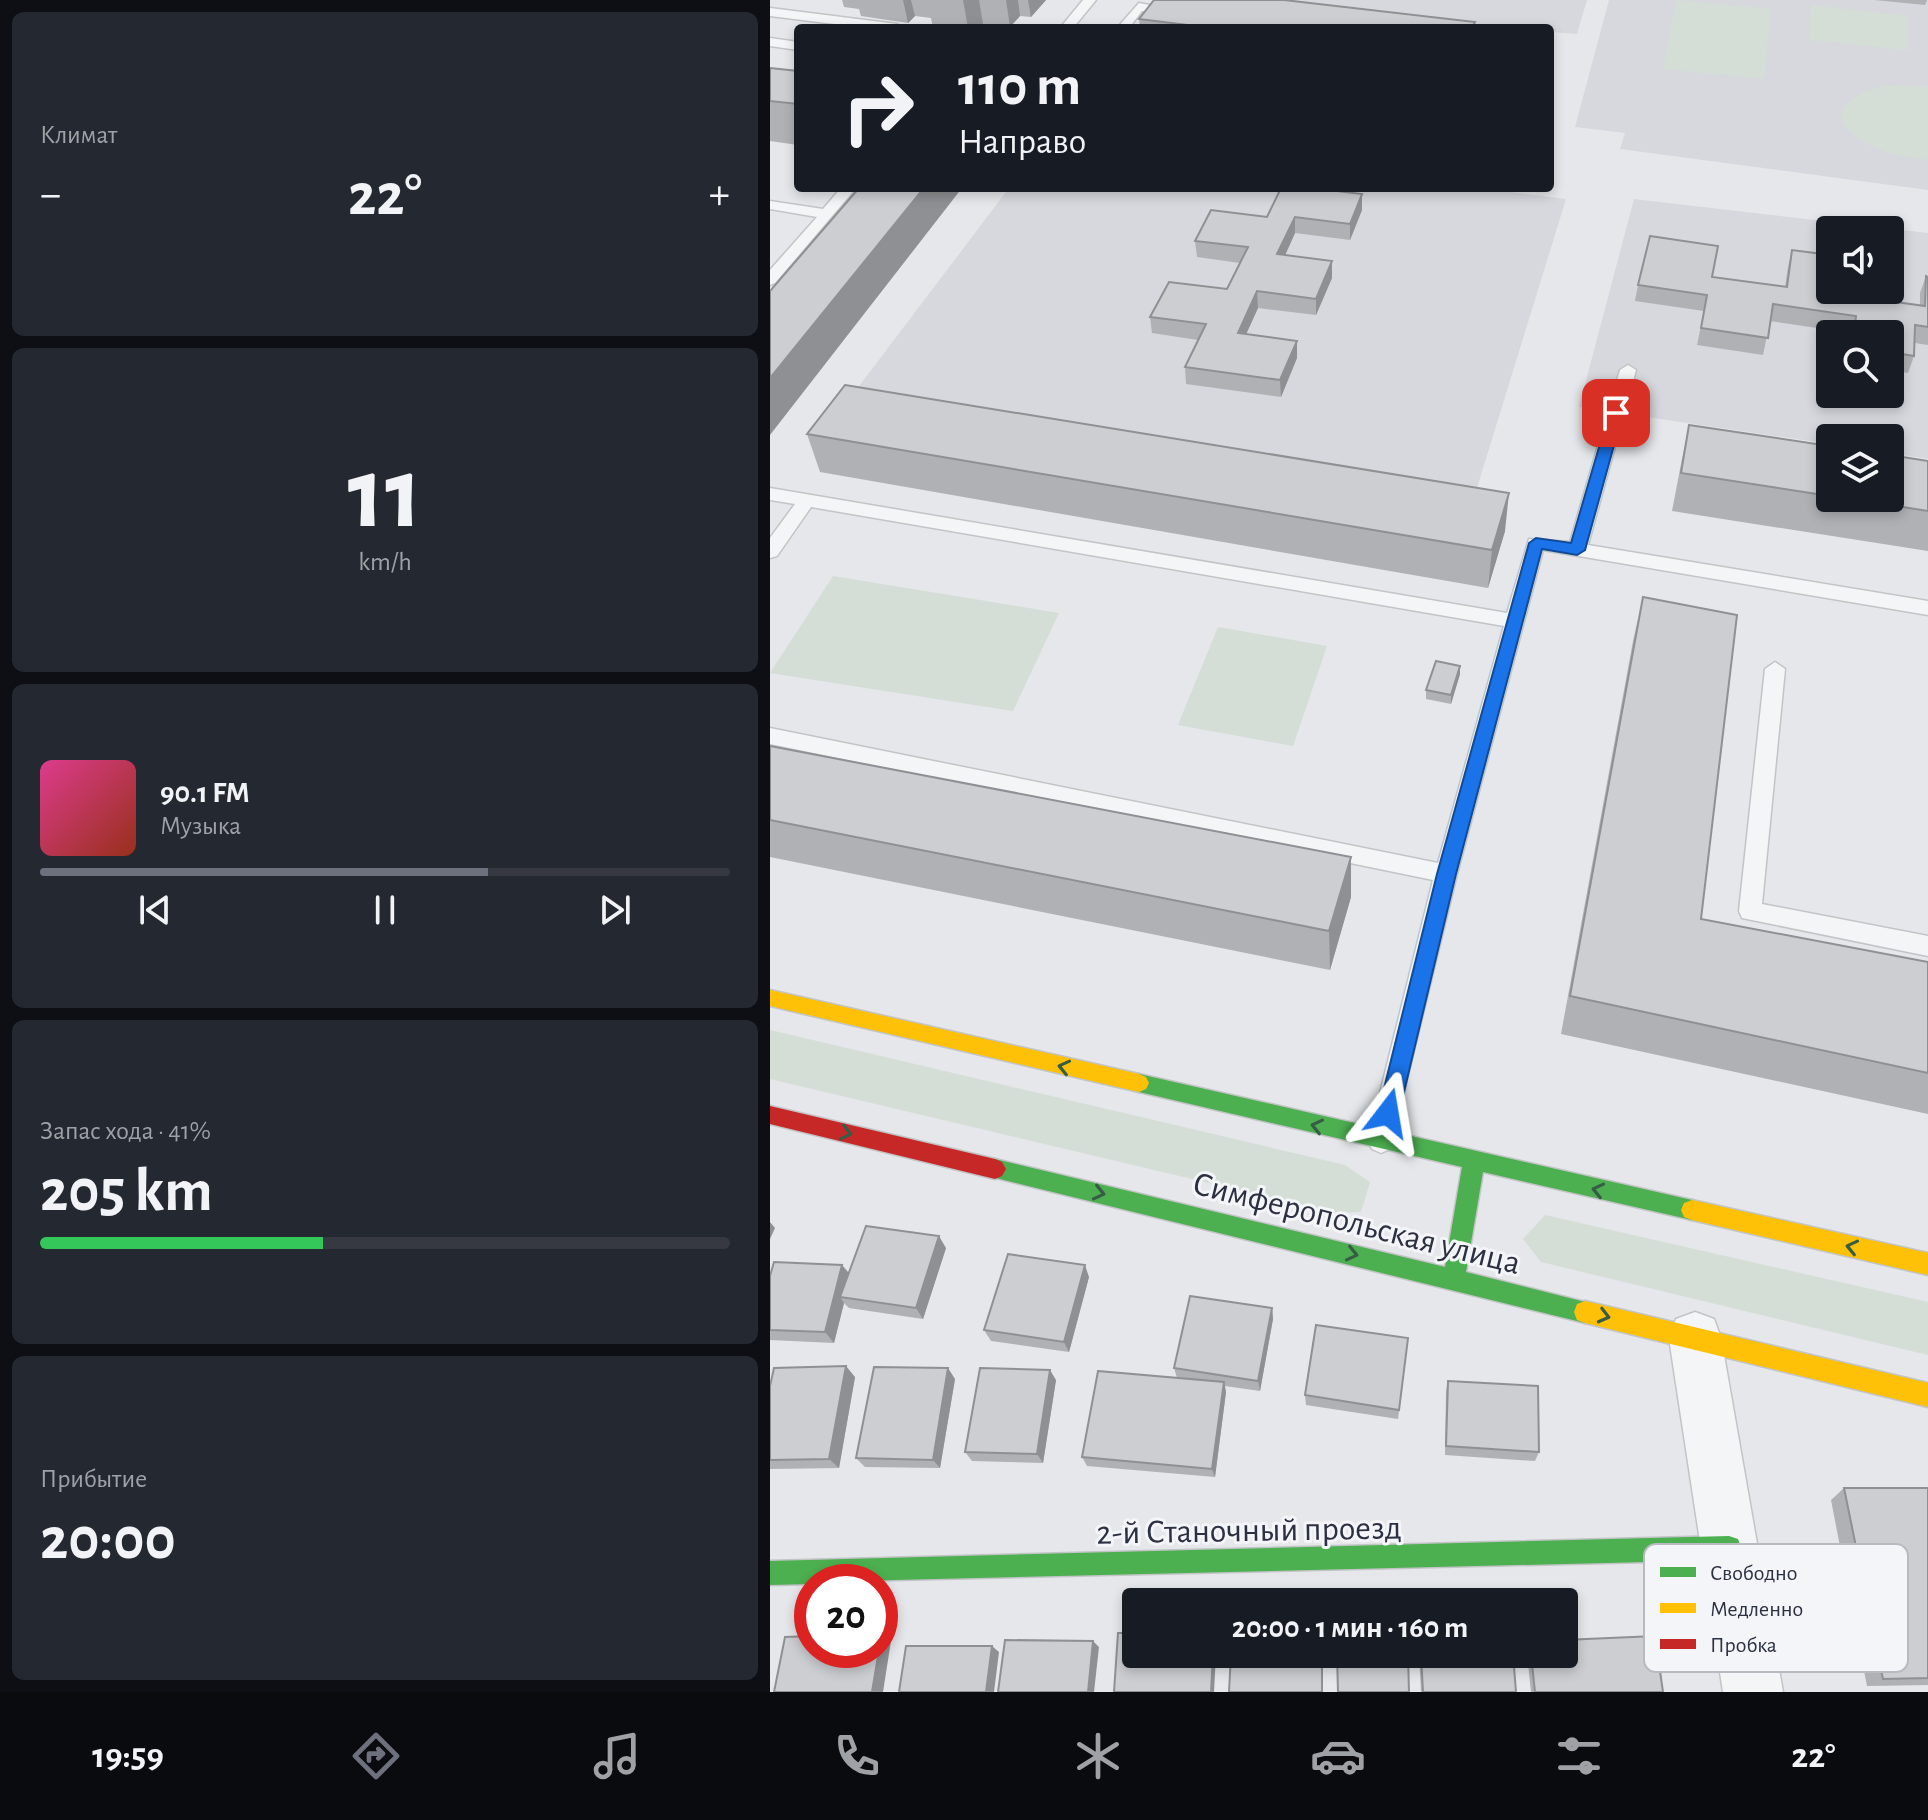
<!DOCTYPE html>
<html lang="ru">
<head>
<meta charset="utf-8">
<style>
  :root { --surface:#171b24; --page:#242831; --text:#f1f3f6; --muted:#9ea1a6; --line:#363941; --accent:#6d717d }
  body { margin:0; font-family:"Alegreya Sans",sans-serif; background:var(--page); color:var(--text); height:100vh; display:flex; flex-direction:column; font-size:30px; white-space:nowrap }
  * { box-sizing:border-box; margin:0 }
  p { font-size:26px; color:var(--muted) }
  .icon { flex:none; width:44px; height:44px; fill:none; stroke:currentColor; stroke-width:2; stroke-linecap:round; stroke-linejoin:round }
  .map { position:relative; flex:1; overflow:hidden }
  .drawer { display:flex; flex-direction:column; gap:12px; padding:12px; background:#0d0f14; width:770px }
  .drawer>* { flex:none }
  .top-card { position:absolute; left:24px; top:24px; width:760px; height:168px; border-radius:8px; box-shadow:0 4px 12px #0003; background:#171b24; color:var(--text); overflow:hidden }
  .tools { position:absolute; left:1046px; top:216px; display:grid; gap:16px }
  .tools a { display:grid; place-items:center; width:88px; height:88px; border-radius:8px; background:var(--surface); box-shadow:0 4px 12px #0003; font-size:40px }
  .speed { position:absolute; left:24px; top:1564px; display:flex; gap:16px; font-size:40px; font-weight:700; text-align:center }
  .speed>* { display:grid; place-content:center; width:104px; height:104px; border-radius:50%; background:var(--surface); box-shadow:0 4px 12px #0003; line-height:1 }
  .speed .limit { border:12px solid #d22; background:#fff; color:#111 }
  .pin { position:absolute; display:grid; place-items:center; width:68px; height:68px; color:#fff; margin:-34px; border-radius:16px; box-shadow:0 4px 12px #0006 }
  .me { position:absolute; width:88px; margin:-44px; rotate:14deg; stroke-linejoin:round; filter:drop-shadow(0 0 6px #0008) }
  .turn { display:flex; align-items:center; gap:28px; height:168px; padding:0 32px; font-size:36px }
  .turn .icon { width:104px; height:104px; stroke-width:2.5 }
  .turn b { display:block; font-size:56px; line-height:68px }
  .big { font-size:60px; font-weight:700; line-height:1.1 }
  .drawer .widget { flex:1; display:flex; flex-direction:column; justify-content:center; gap:12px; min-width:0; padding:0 28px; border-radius:12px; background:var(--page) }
  .drawer .dial { align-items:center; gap:0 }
  .dial b { font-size:104px; line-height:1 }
  .song { display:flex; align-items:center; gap:24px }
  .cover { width:96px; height:96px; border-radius:12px; background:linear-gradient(135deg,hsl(330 70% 55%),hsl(10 70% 35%)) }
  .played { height:8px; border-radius:4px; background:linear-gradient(90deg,var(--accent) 65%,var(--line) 65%) }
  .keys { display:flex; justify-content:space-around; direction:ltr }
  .heat { display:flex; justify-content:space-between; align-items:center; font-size:44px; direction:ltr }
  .charge { height:12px; border-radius:6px; background:linear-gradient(90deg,#34c759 41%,var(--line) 0) }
  .trip { position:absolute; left:352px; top:1588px; width:456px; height:80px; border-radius:8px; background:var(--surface); box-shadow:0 4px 12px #0003; font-weight:700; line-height:80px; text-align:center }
  .menu { display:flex; height:128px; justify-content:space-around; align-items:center; background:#090b0e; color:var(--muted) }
  .menu .icon { width:56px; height:56px }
  .menu .current { color:var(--accent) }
  .menu b { font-size:36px; color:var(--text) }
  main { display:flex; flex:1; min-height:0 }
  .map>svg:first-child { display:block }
</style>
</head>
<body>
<main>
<section class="drawer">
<div class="widget"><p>Климат</p>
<div class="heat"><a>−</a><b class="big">22°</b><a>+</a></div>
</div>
<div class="widget dial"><b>11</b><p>km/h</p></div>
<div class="widget">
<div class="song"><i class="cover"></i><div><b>90.1 FM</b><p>Музыка</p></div></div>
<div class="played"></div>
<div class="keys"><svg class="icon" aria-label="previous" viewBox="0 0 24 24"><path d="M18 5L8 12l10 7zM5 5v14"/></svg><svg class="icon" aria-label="pause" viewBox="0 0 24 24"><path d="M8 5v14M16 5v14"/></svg><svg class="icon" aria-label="next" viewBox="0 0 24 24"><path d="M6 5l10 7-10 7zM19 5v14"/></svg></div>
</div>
<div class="widget"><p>Запас хода · 41%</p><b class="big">205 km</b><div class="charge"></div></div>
<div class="widget"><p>Прибытие</p><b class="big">20:00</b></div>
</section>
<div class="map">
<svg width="1158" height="1692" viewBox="0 0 1158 1692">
  <rect width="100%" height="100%" fill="#e5e7ea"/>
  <!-- built -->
  <path fill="#d6d8de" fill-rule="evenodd" d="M470 0H817L807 34 780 32V28H745Z
    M839 0H1158V190L850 149 855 133 805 127Z
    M239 188H709L796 199 702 504 77 402Z
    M864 199 1158 233V459L1120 453V438H1060V444L809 407ZM1060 230H1120V290H1060ZM1060 334H1120V394H1060Z"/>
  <!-- green -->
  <path fill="#d4ddd6" d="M906 0 1001 9 994 79 893 69Z
    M1041 5 1138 16V50L1039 40Z
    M1122 85 1158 87V160C1137 157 1115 154 1096 143 1046 116 1084 89 1122 85Z
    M63 576 289 613 243 711 0 673Z
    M448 627 557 646 523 746 408 725Z
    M0 1030 575 1165 600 1182 591 1212 565 1213 0 1079Z
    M775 1215 1158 1302V1355L771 1262 753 1239Z"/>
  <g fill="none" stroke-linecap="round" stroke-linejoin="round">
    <!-- lane casing -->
    <g stroke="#c2c4c6" stroke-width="3">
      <path id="lane" d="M313 0H326L303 28H290Z
        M369 3 411 11 405 15 372 11 359 28H347Z
        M0 8 127 24 133 28H97L0 16Z
        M0 38 28 42V50L0 46Z
        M71 188H86L5 283 0 285V270L47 217 0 209V201L53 209Z
        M858 365 866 370 818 545 1158 601V615L773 550 687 874 620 1149 611 1153 602 1149 598 1141 663 880 0 744V728L668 863 734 626 41 507 7 556 0 558V538L25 504 0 500V488L737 613 759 539 800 542 850 370Z
        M1005 662 1015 669 992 904 1158 936V956L972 918 969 911 995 669Z"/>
    </g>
    <!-- street casing -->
    <g stroke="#c2c4c6" stroke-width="3">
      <path id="street" d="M925 1312 944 1319 951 1338 1013 1692H953L899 1338 906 1319Z"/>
    </g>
    <!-- fast casing -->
    <g stroke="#c2c4c6" stroke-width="3">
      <path id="fast" d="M369 1074 922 1200 930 1203 933 1210 930 1217 922 1220 713 1172 696 1272 823 1304 826 1312 823 1320 815 1323 218 1176 214 1169 218 1162 225 1159 675 1267 692 1167 369 1092 362 1089 359 1083 362 1077Z
        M959 1536 968 1539 971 1548 968 1557 959 1560 42 1582V1584L0 1585V1561Z"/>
    </g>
    <!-- slow casing -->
    <g stroke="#c2c4c6" stroke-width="3">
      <path id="slow" d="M0 990 369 1074 376 1077 379 1083 376 1089 369 1092 0 1006Z
        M922 1200 1158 1253V1275L922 1220 914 1217 911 1210 914 1203Z
        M815 1301 1158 1383V1407L815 1323 807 1320 804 1312 807 1304Z"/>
    </g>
    <!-- jam casing -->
    <g stroke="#c2c4c6" stroke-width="3">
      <path id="jam" d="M0 1106 225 1159 232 1162 236 1169 232 1176 225 1179 0 1124Z"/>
    </g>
    <!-- lane -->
    <use href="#lane" fill="#f4f5f6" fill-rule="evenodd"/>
    <!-- street -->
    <use href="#street" fill="#f4f5f6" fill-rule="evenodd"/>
    <!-- fast -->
    <use href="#fast" fill="#4caf50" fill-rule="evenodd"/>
    <!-- slow -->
    <use href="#slow" fill="#ffc107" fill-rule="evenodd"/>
    <!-- jam -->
    <use href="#jam" fill="#c62828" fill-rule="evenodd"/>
  </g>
  <!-- wall -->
  <path fill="#afb1b5" d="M72 0H276L261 17 250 16 240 27 213 24 209 28H163L161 18 145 16 138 23 91 16 89 9 74 7Z
    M1105 0H1157L1155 5Z
    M369 19 704 28H370Z
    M0 68 28 71V145L0 141Z
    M592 194V210L580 240 525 233 515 255 562 261V278L546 315 488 308 476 334 527 341V358L511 397 416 384 415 367 428 340 382 333 380 317 457 289 470 263 427 257 425 241 497 217Z
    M1022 250 1082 296 1150 305V293L1156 276 1158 277V345L1145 343 1144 356 1138 373 1120 370V334H1081V333L1000 321 993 355 927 345 934 311 865 301 868 285 942 277 1015 287 1018 267Z
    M919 425 1060 446V498H1120L1158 461V551L902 511 911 464Z
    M37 434 735 531 718 588 50 472Z
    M873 597 931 919 1158 962V1114L791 1034 863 641Z
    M690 674 681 704 656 699V690Z
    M0 746 581 857V897L560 970 0 857Z
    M176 1248 153 1319 79 1308 74 1303 64 1343 0 1340V1276L72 1265 79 1273Z
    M319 1277 299 1352 221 1341 214 1330Z
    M502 1308 503 1319 490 1391 455 1386 456 1392 445 1477 317 1466 312 1457 407 1378 404 1368Z
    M638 1338 628 1419 536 1405 535 1395Z
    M85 1377 69 1468 0 1469V1386Z
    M185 1379 170 1468 95 1467 86 1458Z
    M286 1380 273 1463 202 1461 195 1452Z
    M678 1381 769 1452 765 1461 675 1455 676 1391Z
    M1074 1488H1158V1685L1097 1686 1061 1500Z
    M649 1654H743L746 1692H651Z
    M757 1654H794L893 1692H761Z"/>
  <!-- shaded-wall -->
  <path fill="#8f9093" d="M133 0H141L145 16 138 23Z
    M193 0H209L213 24 209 28H198Z
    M236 0H248L250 16 240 27Z
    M258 0H276L261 17Z
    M154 188H192L0 435V378Z
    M592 194V210L580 240V224Z
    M525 217V233L508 271 507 254Z
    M562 261V278L546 315V299Z
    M487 291 488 308 469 350 468 333Z
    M527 341V358L511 397 510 380Z
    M739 493 735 531 718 588 722 550Z
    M690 666V674L681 704V695Z
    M581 857V897L560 970 559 931Z
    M0 1222 5 1228 0 1239Z
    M169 1236 176 1248 153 1319 146 1308Z
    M72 1265 81 1276 70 1297 74 1303 64 1343 55 1332Z
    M315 1265 319 1277 299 1352 294 1342Z
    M502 1308 503 1319 490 1391 488 1381Z
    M76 1366 85 1377 69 1468 59 1459Z
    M178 1368 185 1379 170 1468 163 1460Z
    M280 1370 286 1380 273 1463 267 1454Z
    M454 1382 456 1392 445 1477 442 1469Z
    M112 1635 121 1641 113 1692H102Z
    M323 1641 329 1647 324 1692H318Z
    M222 1646 229 1652 224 1692H216Z
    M443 1654H446L444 1692H441Z"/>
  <!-- building -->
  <path fill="#ccced2" stroke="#8f9093" stroke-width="2" d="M384 0H514L705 22 702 28H442L369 19Z
    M0 68 28 71V104L0 101Z
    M89 188H154L0 378V291Z
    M511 188H542L592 194 580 224 525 217 507 254 562 261 546 299 487 291 468 333 527 341 510 380 415 367 436 324 380 317 399 282 457 289 478 247 425 241 441 210 497 217Z
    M880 236 948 246 942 277 1017 287 1022 250 1060 255V290H1083L1082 296 1155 306 1156 276 1158 277V327L1145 325 1144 356 1120 352V334H1084L1086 316 1003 304 998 338 931 328 937 295 868 285Z
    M75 385 739 493 722 550 37 434Z
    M919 425 1060 446V496L911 473Z
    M1120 455 1158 461V511L1076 498H1120Z
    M873 597 967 615 931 919 1158 962V1073L800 996Z
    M666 661 690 666 681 695 656 690Z
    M0 746 581 857 559 931 0 820Z
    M96 1226 169 1236 146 1308 70 1297Z
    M238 1254 315 1265 294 1342 214 1330Z
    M4 1262 72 1265 55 1332 0 1330V1276Z
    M420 1296 502 1308 488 1381 404 1368Z
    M546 1325 638 1338 629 1410 535 1395Z
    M76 1366 59 1459 0 1460V1386L4 1368Z
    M104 1367 178 1368 163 1460 86 1458Z
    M210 1368 280 1370 267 1454 195 1452Z
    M328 1371 454 1382 442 1469 312 1457Z
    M678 1381 768 1386 769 1452 676 1446Z
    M1074 1488H1158V1678L1113 1679Z
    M348 1633H366V1654H443L441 1692H344Z
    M42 1636V1650H109L102 1692H4L15 1637Z
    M885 1636 893 1692H765L761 1654H794V1640Z
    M235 1640 323 1641 318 1692H228Z
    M136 1646H222L216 1692H129Z
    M461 1654H552V1692H459Z
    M567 1654H638L639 1692H568Z
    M651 1654H743L746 1692H653Z"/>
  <!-- one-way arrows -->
  <defs><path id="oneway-chevron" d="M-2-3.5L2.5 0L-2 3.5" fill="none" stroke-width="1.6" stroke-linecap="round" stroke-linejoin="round" transform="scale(2)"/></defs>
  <g stroke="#375d47">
    <use href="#oneway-chevron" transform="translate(294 1067) rotate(-167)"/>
    <use href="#oneway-chevron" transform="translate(547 1126) rotate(-167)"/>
    <use href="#oneway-chevron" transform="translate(76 1133) rotate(13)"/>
    <use href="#oneway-chevron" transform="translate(828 1190) rotate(-167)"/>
    <use href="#oneway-chevron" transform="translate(329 1193) rotate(13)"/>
    <use href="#oneway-chevron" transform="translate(1082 1247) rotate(-167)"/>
    <use href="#oneway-chevron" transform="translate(582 1254) rotate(13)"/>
    <use href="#oneway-chevron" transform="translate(834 1316) rotate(14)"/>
  </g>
  <!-- route -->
  <path fill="#1a73e8" stroke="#114b97" stroke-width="2" d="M846 409 853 413 815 550 807 555 772 549 686 874 629 1113 626 1119 618 1122 611 1119 608 1113 667 874 759 543 766 538 801 543 839 413Z"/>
  <g text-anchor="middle" stroke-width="6" stroke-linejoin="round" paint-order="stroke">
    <!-- near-street labels -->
    <g font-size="34" fill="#2c3142" stroke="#f3f5f8">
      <text transform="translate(587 1222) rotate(14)" y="12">Симферопольская улица</text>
      <text transform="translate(479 1529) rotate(-1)" y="12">2-й Станочный проезд</text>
    </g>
  </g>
  <!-- legend -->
  <rect x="874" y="1544" width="264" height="128" rx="12" fill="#f3f5f8" stroke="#b7bac1" stroke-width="2"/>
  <rect x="890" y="1567" width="36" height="10" fill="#4caf50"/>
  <rect x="890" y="1603" width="36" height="10" fill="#ffc107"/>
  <rect x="890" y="1639" width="36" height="10" fill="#c62828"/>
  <g font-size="22" fill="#2c3142">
    <text x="940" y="1580">Свободно</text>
    <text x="940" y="1616">Медленно</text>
    <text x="940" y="1652">Пробка</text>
  </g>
</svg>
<div class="tools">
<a><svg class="icon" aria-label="sound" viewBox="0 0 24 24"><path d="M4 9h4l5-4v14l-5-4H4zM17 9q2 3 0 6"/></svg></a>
<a><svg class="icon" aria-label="search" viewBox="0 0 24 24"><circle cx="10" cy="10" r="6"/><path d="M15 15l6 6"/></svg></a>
<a><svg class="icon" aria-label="layers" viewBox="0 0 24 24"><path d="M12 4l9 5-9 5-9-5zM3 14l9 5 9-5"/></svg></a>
</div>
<div class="speed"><div class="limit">20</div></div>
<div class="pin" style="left:846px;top:413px;background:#d93025"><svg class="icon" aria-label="arrive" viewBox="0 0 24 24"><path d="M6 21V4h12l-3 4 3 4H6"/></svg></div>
<svg class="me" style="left:618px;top:1113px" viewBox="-20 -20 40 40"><path d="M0-17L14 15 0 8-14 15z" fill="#1a73e8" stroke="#fff" stroke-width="4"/></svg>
<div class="trip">20:00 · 1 мин · 160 m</div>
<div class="top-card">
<div class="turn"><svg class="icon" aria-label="right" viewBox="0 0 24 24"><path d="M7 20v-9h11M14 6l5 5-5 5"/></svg><div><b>110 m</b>Направо</div></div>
</div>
</div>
</main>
<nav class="menu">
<b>19:59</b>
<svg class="icon current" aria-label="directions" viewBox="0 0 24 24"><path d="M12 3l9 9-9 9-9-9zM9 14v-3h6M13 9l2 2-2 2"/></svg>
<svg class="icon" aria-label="music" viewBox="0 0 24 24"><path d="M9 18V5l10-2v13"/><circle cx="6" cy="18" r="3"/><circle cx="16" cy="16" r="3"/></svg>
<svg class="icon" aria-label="phone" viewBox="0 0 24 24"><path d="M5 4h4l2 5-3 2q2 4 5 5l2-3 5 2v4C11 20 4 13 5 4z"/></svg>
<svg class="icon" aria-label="climate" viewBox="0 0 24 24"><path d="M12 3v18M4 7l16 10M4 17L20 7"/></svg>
<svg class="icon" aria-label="car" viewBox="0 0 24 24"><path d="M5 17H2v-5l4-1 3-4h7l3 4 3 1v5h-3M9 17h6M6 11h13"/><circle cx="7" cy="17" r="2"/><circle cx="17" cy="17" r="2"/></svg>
<svg class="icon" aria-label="filters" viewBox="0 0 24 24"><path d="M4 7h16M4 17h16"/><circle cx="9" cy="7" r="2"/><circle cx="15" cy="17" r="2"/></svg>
<b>22°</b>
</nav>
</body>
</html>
